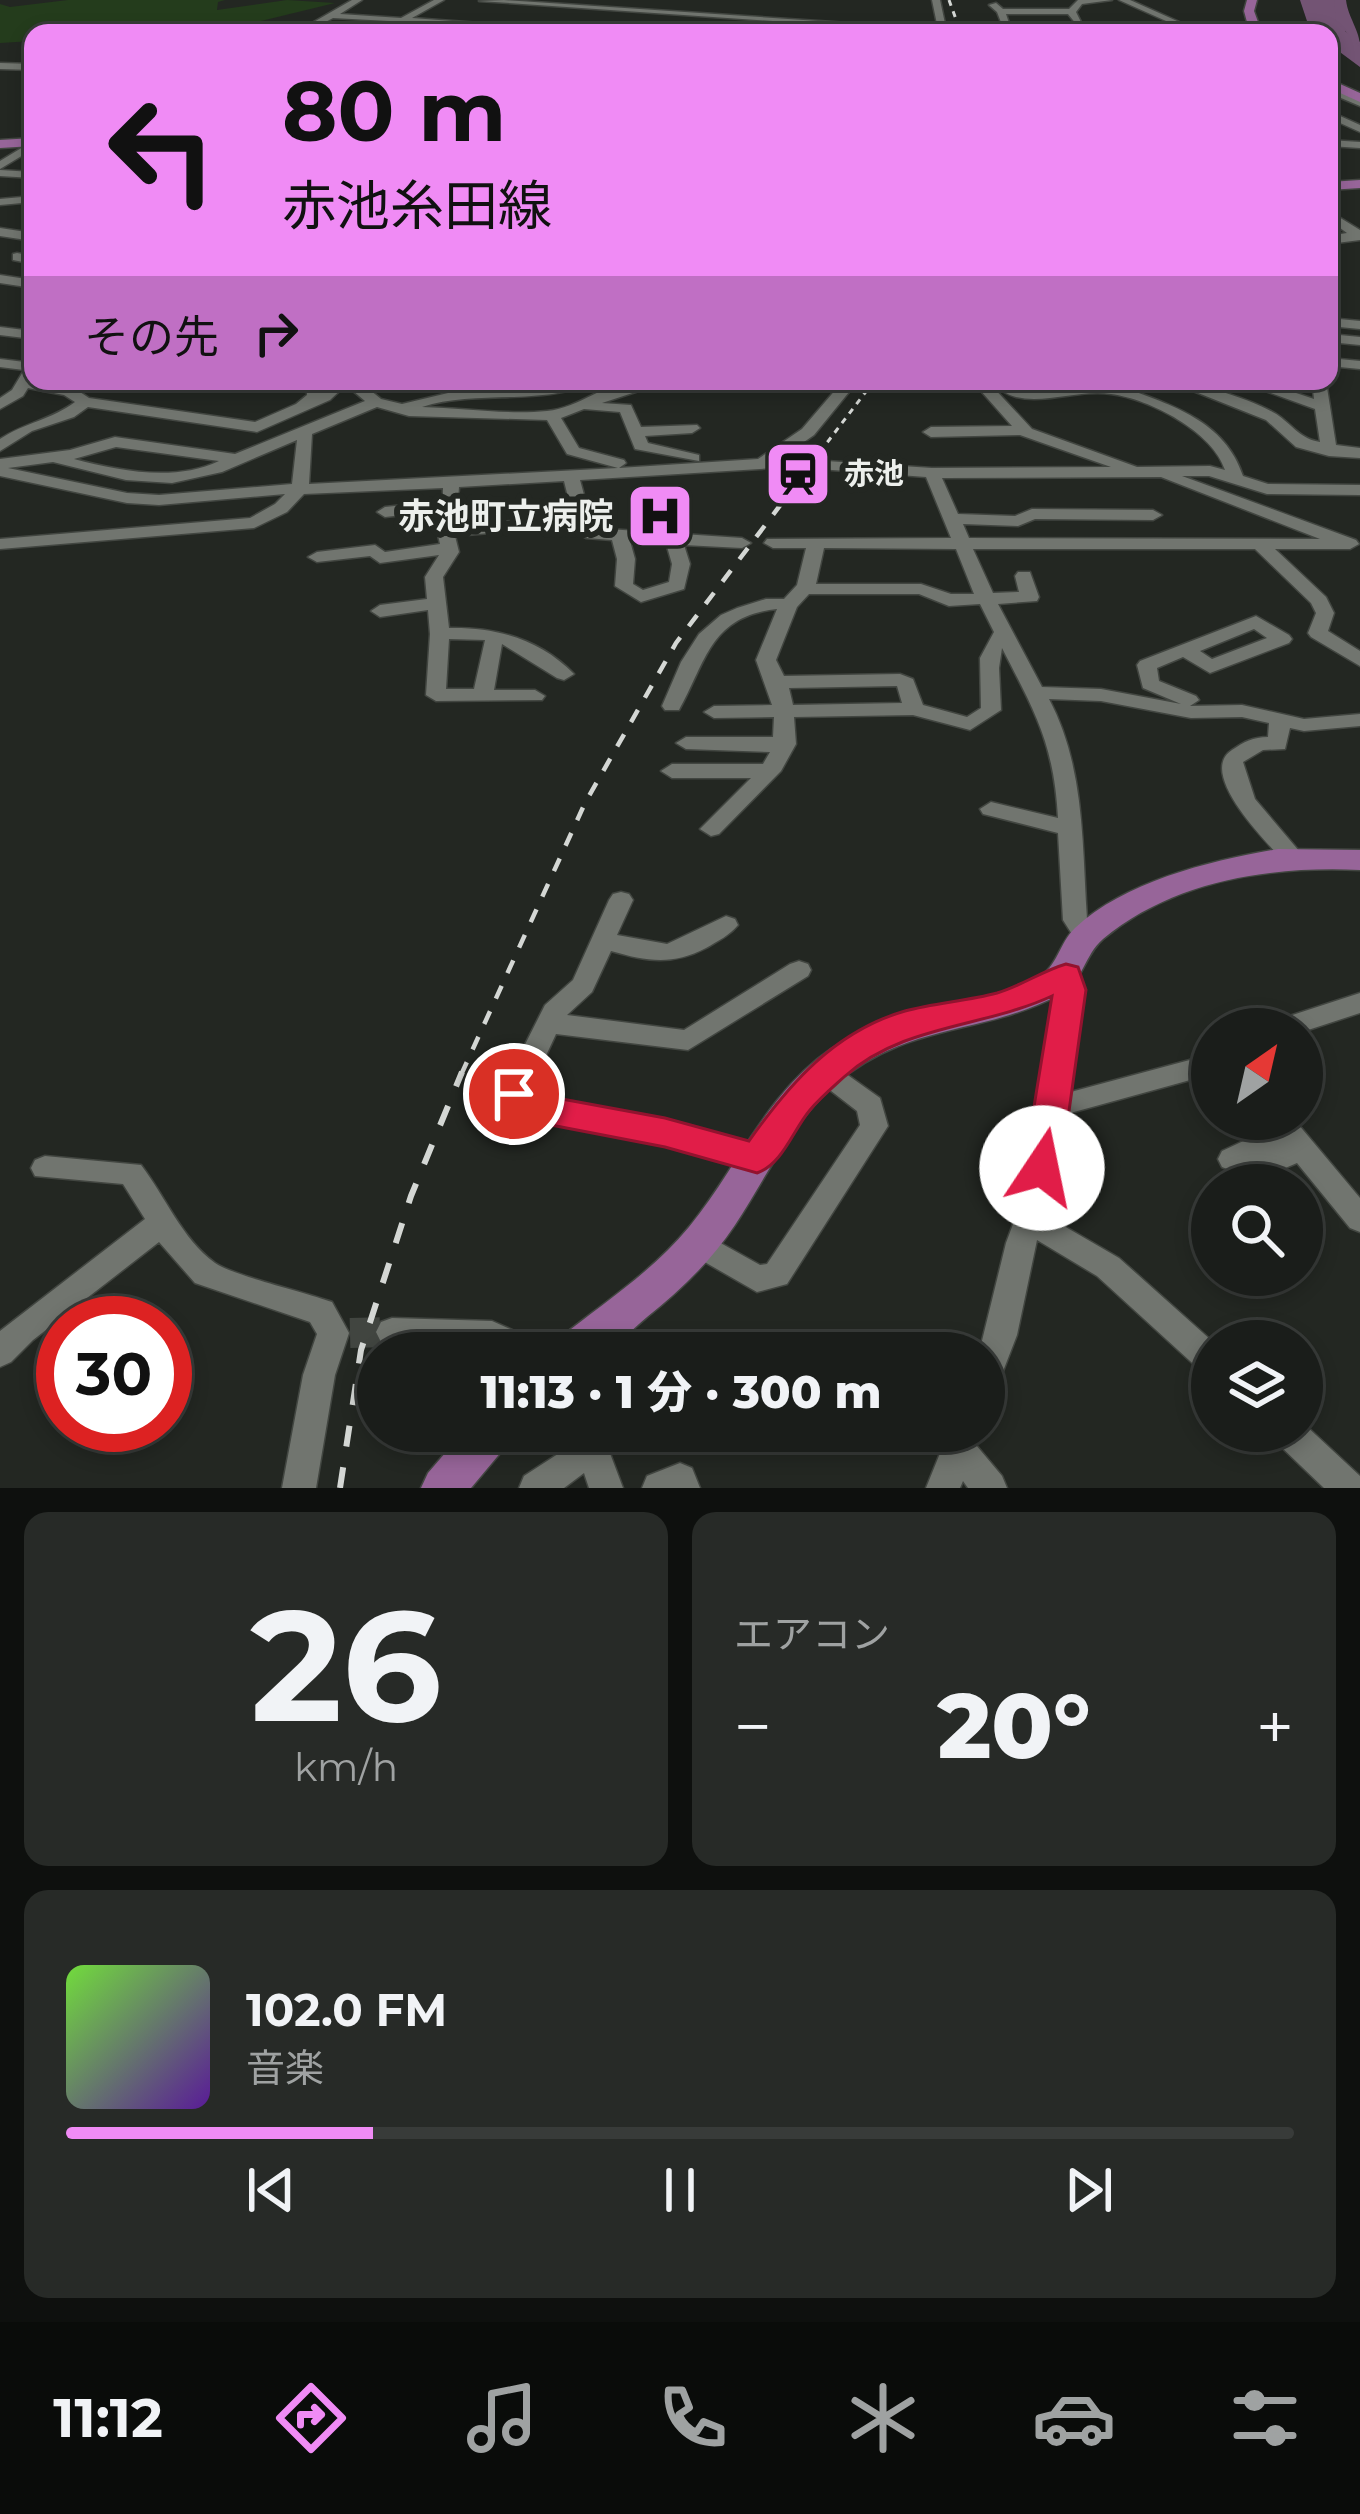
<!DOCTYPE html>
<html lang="ja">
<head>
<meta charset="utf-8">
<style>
  :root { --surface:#1a1d1a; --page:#272a27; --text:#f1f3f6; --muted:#9fa2a2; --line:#383b39; --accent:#f08bf5 }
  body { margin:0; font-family:Montserrat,"Noto Sans JP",sans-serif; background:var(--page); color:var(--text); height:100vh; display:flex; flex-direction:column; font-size:45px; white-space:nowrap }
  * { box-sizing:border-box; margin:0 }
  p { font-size:39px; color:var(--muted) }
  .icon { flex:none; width:66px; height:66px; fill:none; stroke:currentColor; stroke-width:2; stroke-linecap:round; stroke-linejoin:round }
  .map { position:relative; height:1488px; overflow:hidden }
  .side { display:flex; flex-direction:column; gap:24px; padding:24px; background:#0e100e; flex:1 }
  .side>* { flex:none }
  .top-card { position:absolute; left:24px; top:24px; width:1314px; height:366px; border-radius:24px; box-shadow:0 6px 18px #0003,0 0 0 3px var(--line); background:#f08bf5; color:#111; overflow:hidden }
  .needle { width:78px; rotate:34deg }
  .fabs { position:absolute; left:1191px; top:1008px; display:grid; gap:24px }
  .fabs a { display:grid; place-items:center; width:132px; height:132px; border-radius:50%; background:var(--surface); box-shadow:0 6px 18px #0003,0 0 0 3px var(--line); font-size:60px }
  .speed { position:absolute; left:36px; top:1296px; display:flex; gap:24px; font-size:60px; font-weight:700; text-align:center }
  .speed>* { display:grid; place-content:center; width:156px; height:156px; border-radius:50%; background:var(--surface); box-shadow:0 6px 18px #0003,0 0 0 3px var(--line); line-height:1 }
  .speed .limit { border:18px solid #d22; background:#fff; color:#111 }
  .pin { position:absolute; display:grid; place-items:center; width:102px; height:102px; color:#fff; margin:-51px; border:6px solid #fff; border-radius:50%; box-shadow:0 3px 12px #0007 }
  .me { position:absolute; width:132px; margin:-66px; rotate:11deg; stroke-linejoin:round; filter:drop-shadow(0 0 9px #0008) }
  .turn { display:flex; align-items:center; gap:42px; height:252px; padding:0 60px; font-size:54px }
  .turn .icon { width:156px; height:156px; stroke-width:2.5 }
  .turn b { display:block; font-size:84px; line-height:102px }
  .then { display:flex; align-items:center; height:114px; padding:0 60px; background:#0003; gap:24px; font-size:45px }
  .big { font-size:90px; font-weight:800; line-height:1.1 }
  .side .card { flex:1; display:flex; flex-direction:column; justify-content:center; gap:18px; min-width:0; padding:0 42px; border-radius:24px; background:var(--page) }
  .side .dial { align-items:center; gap:0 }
  .dial b { font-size:156px; line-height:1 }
  .song { display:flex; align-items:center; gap:36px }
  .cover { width:144px; height:144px; border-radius:18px; background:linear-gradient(135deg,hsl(100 70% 55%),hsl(270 70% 35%)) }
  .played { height:12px; border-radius:6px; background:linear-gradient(90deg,var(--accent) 25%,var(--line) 25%) }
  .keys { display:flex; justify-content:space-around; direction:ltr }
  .heat { display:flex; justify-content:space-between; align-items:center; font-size:66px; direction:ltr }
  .side .tiles { flex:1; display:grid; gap:24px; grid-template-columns:1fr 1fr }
  .card:last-child { grid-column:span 2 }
  .trip { position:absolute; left:357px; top:1332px; width:648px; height:120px; border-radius:60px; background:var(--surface); box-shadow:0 6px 18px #0003,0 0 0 3px var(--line); font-weight:800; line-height:120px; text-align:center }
  .menu { display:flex; height:192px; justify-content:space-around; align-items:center; background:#0a0c0a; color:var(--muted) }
  .menu .icon { width:84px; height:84px }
  .menu .selected { color:var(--accent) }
  .menu b { font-size:54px; color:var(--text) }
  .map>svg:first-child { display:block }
</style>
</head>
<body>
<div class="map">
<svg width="1360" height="1488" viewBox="0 0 1360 1488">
  <rect width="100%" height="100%" fill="#232722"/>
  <!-- green -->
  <path fill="#243c1c" d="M68 0H225L218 2 217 10 287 0 335 3 261 21 235 33H33V41L0 43V4L10 7Z"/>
  <!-- water -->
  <path fill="#735474" d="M1300 0H1346L1345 31 1360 42V67L1329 44V33L1309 27Z"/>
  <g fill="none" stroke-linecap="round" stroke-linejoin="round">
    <!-- river -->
    <path fill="#735474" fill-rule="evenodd" d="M1334 0H1346C1348 18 1360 30 1360 47L1336 21Z"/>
    <!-- minor-tunnel -->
    <path stroke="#414540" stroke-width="30" stroke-dasharray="30 15" stroke-linecap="butt" d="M350 1333 392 1332"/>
    <!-- minor casing -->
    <g stroke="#424641" stroke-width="3">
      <path id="minor" d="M352 0H362L340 14 401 18 434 0H444L412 18 612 33 333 18 318 26 372 33 321 31 318 26 260 33 312 23Z
        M504 0 938 29 932 0H940L947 33 479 1Z
        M1078 0H1112L1082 4 1076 12 1081 22 1077 25 1068 14H1006L1010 26 1086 33 1004 30 997 12 989 5 996 3 1003 9H1069Z
        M1119 0H1130L1204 33H1193Z
        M0 63 33 64V70L0 69Z
        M1329 86 1360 99V106L1329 93Z
        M1329 111 1360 125V132L1329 118Z
        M1329 140 1360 142V148L1329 146Z
        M33 141V149L0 169V161Z
        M0 170 33 172V178L0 176Z
        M33 196V202L0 205V199Z
        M1329 211 1360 230V240L1329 244V236L1347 233 1329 220Z
        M0 228 33 233V241L0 236Z
        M17 253 33 256V264L13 260V254Z
        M0 275 33 280V288L0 283Z
        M1329 318 1360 321V329L1329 326Z
        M0 327 33 331V339L0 335Z
        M1329 334 1360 337V345L1329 342Z
        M1329 358 1360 361V369L1329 366Z
        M0 359 33 363V381L74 388 89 398 255 422 296 404 307 395V392L264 385 257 381 314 385 319 386 321 392 333 381H359L381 399 402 404 469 388 594 381C548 407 475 389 422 407 463 408 507 415 547 411 580 408 606 381 637 381L636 384 669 381 602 403 631 405 641 427 697 425 700 428 692 433 645 436 648 443 699 455V461L635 449 620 412 584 409 561 418 579 448 624 460 626 463 619 468 758 459 802 429 843 381H858L814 435 781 458 932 468 1111 467 1020 435 931 437 923 432 931 427 1012 426 972 381H1006L1021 388 1106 385 1105 381H1119L1122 387C1172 405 1225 421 1243 476L1268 484 1360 485V495L1267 494 1209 476H1182L1356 540 1359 544 1350 549H1275L1326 597 1334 613 1328 631 1360 651V666L1311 637 1308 633 1316 613 1311 603 1255 549H973L993 593 1019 592 1015 576 1018 572H1030L1039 597 1037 601 998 604 1042 687 1101 689 1181 704 1143 688 1137 665 1140 661 1256 616 1289 635 1292 639 1289 643 1210 673 1183 657 1157 668 1159 681 1196 696 1199 700 1190 706 1242 705 1304 719 1360 714V726L1304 731 1290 728 1285 749 1263 750 1243 762 1255 799 1305 858 1302 863H1286C1268 844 1196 773 1232 750 1244 742 1253 737 1268 737L1269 723 1242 717 1191 718 1101 701 1049 699C1085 767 1082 844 1087 919L1098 936 1095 942H1077L1063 920 1058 833 983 814 980 809 991 802 1058 818C1054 744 1035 712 1002 648L999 668 1001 710 970 730 913 715 794 717 796 744 781 771 719 834 711 836 700 829 751 778H672L661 771 672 764H763L770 752 686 749 676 743 686 737H773L774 717 714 718 704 712 714 706 772 705 756 660 777 609C710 616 706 662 679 710H665L662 706 681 662 699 634 721 615 737 608 766 599H784L797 585 806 548H773L764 543 767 539 951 538 926 477 792 467 580 480 593 528 742 538 751 543 742 548 684 545 690 564 684 589 641 602 615 586 617 559 612 540 586 538 577 533 564 481 459 487C459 501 451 513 453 526L512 521 521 526 512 531 455 536 459 552 443 577 449 628C496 627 540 639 574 674L564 680 557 678 502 644 494 690H535L545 696 542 700 436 701 426 695 430 634 428 610 380 617 371 611 380 605 427 599 425 577 439 555 380 563 370 556 317 562 308 557 317 552 375 545 385 552 440 544 434 518 438 511 385 517 377 512 385 507 443 501V488L304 494 287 512 254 528 0 549V539L250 518 275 504 285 494 159 505 127 503 0 476V459L70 450 115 437 235 454 365 401 346 385 330 400 257 432 88 407 74 417 32 431 0 451V439C24 423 53 419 75 402L64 395 28 388 23 396 0 409V398L12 390 24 370 0 367ZM990 384C998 388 1007 395 1016 397 1046 404 1081 389 1111 394 1150 399 1213 432 1225 470L1210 466 1137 467 1032 429ZM377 407 409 416 547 420 567 454 618 468 309 484 312 434ZM297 440 292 484 159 495 127 493 8 468 53 462 126 480 172 483 222 472ZM116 447 219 461C175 482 120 471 74 459ZM1161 477 1320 539 969 538 963 524 1018 526 1035 519 1153 520 1162 515 1153 510 1032 509 1015 516 958 514 942 478ZM630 541 666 543 672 564 669 582 643 590 633 584 635 559ZM824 548 956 549 974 594H951L921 584H816ZM809 594H919L949 606 980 604 994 632 980 658 981 708 967 717 923 705 913 679 900 674 784 676 776 660 797 607ZM1254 629 1267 638 1212 659 1200 651ZM449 639 485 640 474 689H446ZM897 686 902 703 793 705 789 688Z
        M801 381H827C822 388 806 388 801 381Z
        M1168 381C1194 381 1258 401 1279 416 1294 427 1301 439 1320 442L1315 409 1238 381H1260L1314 399 1312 381H1326L1336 445 1360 448V458L1329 456 1296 447 1266 420Z
        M621 892 629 894 633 900 617 935 667 944 726 916 735 919 738 925C730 935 718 941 706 948 672 966 646 961 611 951L592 992 567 1015 684 1030 790 964 799 961 808 964 811 970 808 976 688 1050 556 1034 529 1092 533 1097 665 1121 757 1146 767 1150 771 1158 767 1166 757 1170 665 1143 525 1117C513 1113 506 1105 500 1094L545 1005 573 980 609 900 613 894Z
        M1066 967 1075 970 1083 990 1067 1093 1212 1054V1074L1063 1115 1045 1215 1119 1258 1212 1341V1376L1201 1371 1097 1276 1037 1240 1017 1335 995 1392 984 1396V1353H979L1006 1243 1022 1200 1057 990 1053 976 1057 970Z
        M1360 993V1013L1302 1032V1029H1267L1271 1022Z
        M826 1063 835 1066 880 1098 888 1126 787 1284 757 1292 689 1253 684 1244 689 1235 699 1231 760 1265 767 1264 860 1125 857 1111 817 1080 813 1073 817 1066Z
        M1263 1119H1293L1298 1124 1360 1198V1232L1350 1228 1297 1163 1245 1185 1235 1181 1232 1171 1222 1167 1218 1159 1222 1151 1269 1129Z
        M45 1156 141 1165C165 1196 182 1239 215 1263 234 1276 305 1292 332 1302L349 1333 335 1375 316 1488H282L303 1375 317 1334 310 1322 195 1283 159 1242 33 1340 11 1362 0 1367V1331L145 1219 123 1184 35 1176 31 1168 35 1160Z
        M392 1318 492 1321 542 1343 547 1353 392 1346 381 1342 376 1332 381 1322Z
        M1302 1422 1360 1476V1488H1324L1276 1442 1272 1431H1302Z
        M949 1431H981L976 1445 1002 1476 1007 1488H968L963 1481 960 1488H926Z
        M581 1439 608 1448 623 1488H589L584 1473 564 1488H519L524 1476Z
        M680 1463 692 1468 700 1488H642L647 1476Z"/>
    </g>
    <!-- major casing -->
    <g stroke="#424641" stroke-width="3">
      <path id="major" d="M1247 0H1257L1254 11 1262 33H1250L1244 11Z
        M1329 79 1360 93V102L1329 88Z
        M33 138V146L0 148V140Z
        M1360 180V188L1329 190V182Z
        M1278 849 1360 850V870C1271 866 1174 880 1103 939 1084 955 1083 983 1059 995 981 1036 906 1022 834 1085 791 1123 766 1178 735 1225 711 1261 681 1290 647 1317 634 1328 620 1343 604 1351 591 1357 566 1353 551 1353L557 1340C602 1304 652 1272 689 1227 737 1169 766 1093 831 1049 895 1007 971 1012 1037 978 1058 967 1059 943 1075 928 1125 881 1213 860 1278 849Z
        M464 1431H513L507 1445 471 1488H421L428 1473Z"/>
    </g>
    <!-- minor -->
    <use href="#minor" fill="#71756f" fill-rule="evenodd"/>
    <!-- major -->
    <use href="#major" fill="#976599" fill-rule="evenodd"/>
    <!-- rail-far2 -->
    <path stroke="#d4d7d4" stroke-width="3" stroke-dasharray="6 6" stroke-linecap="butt" d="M949 0 961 33
      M791 490 874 381"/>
    <!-- rail-far1 -->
    <path stroke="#d4d7d4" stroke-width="4.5" stroke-dasharray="14 14" stroke-linecap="butt" d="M461 1075 585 803 676 643 794 487"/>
    <!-- rail -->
    <path stroke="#d4d7d4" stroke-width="6" stroke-dasharray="21 21" stroke-linecap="butt" d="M340 1488 361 1350 411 1196 462 1072"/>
  </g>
  <!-- route -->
  <path fill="#e11d48" stroke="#92132f" stroke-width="3" d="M1066 964 1078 967 1086 990 1061 1168 1055 1179 1042 1184 1029 1179 1024 1168 1052 996C983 1028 903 1024 844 1077 833 1087 820 1098 810 1110 793 1130 783 1164 757 1173L665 1147 525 1120 512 1116 496 1094 501 1084 514 1080 535 1094 665 1118 749 1141C789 1084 835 1031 905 1011 935 1003 967 1001 997 993 1021 986 1042 971 1066 964Z"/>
  <!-- icons -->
  <defs>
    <g id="station-square" transform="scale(3.45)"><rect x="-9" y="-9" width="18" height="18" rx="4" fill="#f08bf5" stroke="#232722"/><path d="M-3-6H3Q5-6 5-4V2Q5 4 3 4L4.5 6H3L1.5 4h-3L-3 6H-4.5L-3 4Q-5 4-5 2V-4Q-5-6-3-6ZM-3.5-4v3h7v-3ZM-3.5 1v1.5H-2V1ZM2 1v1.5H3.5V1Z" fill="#111"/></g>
    <g id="hospital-square" transform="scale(3.45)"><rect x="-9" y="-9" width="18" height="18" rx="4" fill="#f08bf5" stroke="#232722"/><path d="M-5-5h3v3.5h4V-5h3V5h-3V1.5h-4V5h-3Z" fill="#111"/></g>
  </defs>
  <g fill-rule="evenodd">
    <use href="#station-square" x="798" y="474"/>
    <use href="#hospital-square" x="660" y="516"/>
  </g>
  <g text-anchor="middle" stroke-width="12" stroke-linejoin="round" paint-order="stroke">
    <!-- far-poi labels -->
    <g font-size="30" font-weight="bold" fill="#ecefec" stroke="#232722" text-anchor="start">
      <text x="844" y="484">赤池</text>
    </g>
    <!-- poi labels -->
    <g font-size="36" font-weight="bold" fill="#ecefec" stroke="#232722" text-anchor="end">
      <text x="614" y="529">赤池町立病院</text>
    </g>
  </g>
</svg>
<div class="fabs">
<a><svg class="needle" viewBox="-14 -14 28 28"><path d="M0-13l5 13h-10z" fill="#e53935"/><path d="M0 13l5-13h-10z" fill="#9fa2a2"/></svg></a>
<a><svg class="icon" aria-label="search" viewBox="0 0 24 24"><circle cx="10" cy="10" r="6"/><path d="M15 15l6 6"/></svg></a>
<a><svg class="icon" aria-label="layers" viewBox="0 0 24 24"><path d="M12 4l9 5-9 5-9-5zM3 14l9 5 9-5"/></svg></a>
</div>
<div class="speed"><div class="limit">30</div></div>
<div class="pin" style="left:514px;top:1094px;background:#d93025"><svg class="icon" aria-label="arrive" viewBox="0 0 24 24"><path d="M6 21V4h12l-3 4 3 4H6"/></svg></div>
<svg class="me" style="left:1042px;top:1168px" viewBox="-20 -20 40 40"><circle r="19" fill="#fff"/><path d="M0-13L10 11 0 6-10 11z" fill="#e11d48"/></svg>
<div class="trip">11:13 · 1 分 · 300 m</div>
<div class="top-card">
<div class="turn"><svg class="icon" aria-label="left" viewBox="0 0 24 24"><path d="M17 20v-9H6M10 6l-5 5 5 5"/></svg><div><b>80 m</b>赤池糸田線</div></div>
<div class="then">その先<svg class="icon" aria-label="right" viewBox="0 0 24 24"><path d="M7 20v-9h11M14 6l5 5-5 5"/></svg></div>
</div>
</div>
<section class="side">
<div class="tiles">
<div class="card dial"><b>26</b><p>km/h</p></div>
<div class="card"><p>エアコン</p>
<div class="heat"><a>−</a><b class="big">20°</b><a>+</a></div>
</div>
<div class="card">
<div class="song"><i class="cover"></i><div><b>102.0 FM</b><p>音楽</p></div></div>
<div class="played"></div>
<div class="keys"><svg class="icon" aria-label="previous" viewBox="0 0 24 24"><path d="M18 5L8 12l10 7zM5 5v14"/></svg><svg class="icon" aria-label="pause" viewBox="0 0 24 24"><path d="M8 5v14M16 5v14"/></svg><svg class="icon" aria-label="next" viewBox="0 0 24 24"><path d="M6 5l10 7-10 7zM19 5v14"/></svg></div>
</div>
</div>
</section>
<nav class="menu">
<b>11:12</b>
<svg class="icon selected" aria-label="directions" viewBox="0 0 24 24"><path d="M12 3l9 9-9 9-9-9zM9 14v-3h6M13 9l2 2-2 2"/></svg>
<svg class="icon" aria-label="music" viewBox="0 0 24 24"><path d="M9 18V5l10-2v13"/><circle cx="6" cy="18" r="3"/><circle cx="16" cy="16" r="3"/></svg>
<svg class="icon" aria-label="phone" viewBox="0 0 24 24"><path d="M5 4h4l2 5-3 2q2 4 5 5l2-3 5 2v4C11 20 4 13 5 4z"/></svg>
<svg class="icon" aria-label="climate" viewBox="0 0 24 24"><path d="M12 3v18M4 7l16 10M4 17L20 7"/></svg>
<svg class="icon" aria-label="car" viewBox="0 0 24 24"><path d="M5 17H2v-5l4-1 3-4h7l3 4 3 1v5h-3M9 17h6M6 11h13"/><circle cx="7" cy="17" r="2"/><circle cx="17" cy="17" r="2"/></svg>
<svg class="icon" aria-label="filters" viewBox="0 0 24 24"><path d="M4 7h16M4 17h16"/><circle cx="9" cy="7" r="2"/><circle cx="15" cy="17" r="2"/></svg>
</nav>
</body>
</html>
